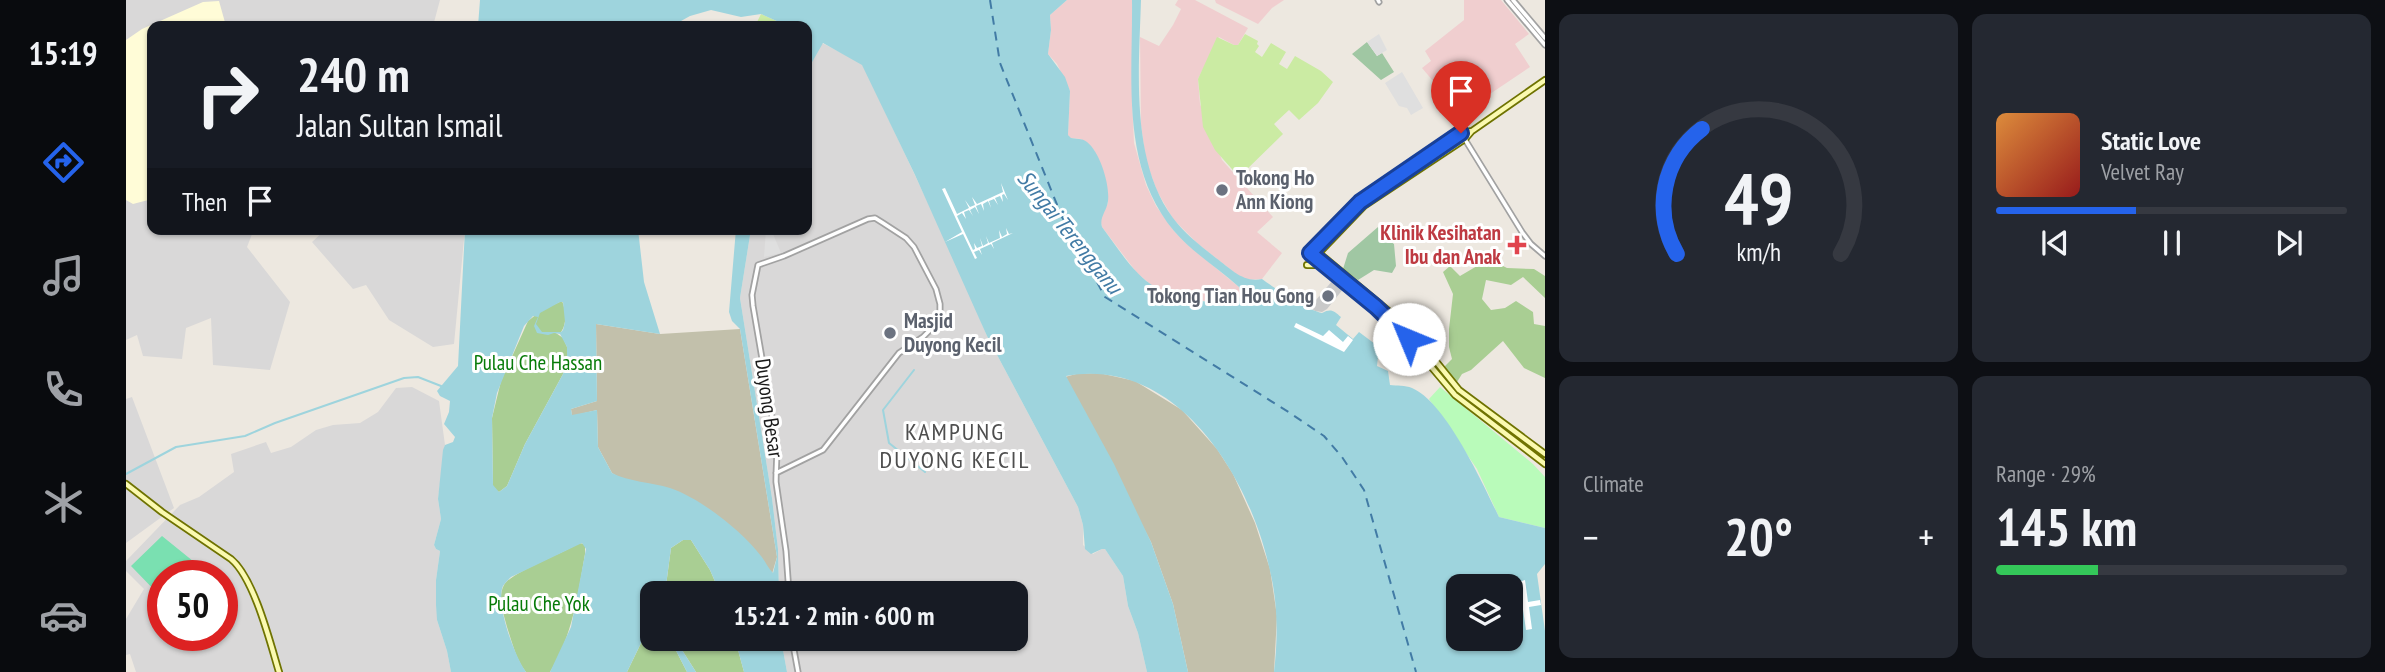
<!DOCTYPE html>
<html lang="en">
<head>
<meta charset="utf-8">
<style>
  :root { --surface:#171b24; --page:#242831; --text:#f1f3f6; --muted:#9ea1a6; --line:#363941; --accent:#2563eb }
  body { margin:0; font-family:"PT Sans Narrow",sans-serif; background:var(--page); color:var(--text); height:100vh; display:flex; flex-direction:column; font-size:26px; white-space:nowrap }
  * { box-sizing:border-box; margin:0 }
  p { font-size:23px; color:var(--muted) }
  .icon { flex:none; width:38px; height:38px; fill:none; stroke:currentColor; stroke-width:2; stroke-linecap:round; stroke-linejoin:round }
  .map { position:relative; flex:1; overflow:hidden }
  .side { display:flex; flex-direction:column; gap:14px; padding:14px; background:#0d0f14; width:840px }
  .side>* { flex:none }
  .banner { position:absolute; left:21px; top:21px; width:665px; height:214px; border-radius:14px; box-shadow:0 2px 5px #0004; background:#171b24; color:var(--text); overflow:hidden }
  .fabs { position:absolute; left:1320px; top:574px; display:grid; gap:14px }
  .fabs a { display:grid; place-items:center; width:77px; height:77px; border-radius:14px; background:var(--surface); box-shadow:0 2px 5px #0004; font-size:35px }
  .speed { position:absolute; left:21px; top:560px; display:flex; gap:14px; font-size:35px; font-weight:700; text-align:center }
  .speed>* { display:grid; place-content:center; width:91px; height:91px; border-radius:50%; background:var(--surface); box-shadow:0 2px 5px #0004; line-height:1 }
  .speed .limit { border:10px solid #d22; background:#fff; color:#111 }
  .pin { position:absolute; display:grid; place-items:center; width:60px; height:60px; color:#fff; margin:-72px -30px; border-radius:50% 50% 50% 0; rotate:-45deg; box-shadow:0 0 7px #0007 }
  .pin .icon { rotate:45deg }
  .me { position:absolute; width:77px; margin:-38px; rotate:315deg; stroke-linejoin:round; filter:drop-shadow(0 0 5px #0008) }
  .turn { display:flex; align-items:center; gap:24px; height:147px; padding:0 35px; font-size:32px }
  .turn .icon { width:91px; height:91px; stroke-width:2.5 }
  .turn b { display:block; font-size:49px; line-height:60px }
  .then { display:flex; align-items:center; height:66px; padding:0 35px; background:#0003; gap:14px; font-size:26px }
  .big { font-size:52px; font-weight:700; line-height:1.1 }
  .side .widget { flex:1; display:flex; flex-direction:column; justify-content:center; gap:10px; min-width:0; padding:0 24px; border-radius:14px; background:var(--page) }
  .side .dial { align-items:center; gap:0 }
  .dial svg { height:182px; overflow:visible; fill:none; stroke:var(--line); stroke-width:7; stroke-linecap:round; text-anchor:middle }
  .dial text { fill:var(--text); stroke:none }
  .song { display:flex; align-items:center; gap:21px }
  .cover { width:84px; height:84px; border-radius:10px; background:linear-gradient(135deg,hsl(30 70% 55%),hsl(0 70% 35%)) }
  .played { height:7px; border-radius:4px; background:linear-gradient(90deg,var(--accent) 40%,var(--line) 40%) }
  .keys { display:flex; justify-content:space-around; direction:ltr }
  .heat { display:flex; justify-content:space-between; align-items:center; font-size:38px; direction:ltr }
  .charge { height:10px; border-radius:5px; background:linear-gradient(90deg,#34c759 29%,var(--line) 0) }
  .side .tiles { flex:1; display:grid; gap:14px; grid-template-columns:repeat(2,1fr) }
  .trip { position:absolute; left:514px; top:581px; width:388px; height:70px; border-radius:14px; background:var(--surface); box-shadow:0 2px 5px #0004; font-weight:700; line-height:70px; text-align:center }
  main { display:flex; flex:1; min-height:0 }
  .menu { display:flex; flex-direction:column; width:126px; justify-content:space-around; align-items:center; background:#090b0e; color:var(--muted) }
  .menu .icon { width:49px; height:49px }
  .menu .selected { color:var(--accent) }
  .menu b { font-size:32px; color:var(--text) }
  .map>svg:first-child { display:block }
</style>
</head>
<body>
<main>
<nav class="menu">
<b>15:19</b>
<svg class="icon selected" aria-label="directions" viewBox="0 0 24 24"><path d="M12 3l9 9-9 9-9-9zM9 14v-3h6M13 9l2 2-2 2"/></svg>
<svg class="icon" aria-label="music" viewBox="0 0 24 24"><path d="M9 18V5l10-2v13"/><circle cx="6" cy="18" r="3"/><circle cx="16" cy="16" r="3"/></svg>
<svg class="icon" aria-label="phone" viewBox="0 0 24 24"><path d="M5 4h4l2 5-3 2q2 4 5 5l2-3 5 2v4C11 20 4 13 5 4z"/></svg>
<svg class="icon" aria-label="climate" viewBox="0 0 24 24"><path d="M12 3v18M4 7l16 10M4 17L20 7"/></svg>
<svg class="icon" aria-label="car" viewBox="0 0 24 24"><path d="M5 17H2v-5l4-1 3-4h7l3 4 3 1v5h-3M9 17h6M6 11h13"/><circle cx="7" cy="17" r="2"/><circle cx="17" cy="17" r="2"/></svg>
</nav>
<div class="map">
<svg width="1419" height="672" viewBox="0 0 1419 672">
  <rect width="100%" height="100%" fill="#ede8e0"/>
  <!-- residential -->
  <path fill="#d9d8d8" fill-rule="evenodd" d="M0 0H314L307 26H26V229H128L121 247 164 302 144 370 87 365 85 318 60 328 56 359 17 356 11 335 0 340Z
    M695 44H698L734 62 738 67 833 269 861 336 952 507 957 525V545L967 554 976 549H979L997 576 1002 606 1012 633 1021 672H661L655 639H891V593H653L652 549 646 498 614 298 625 229H681V71Z
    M200 229H339L328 344 307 347 263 320 240 285 227 289 186 242Z
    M286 387 313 401 319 445 312 499 315 519 308 545 310 549 314 551 310 580 311 620 321 651 325 672H10L4 654 0 655V619L18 589 0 571V561L54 505 73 497 108 472 105 454 140 442 145 453 165 447 190 430 207 425 234 423 252 412 270 388ZM37 576H96V635H37Z
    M6 397 48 508 0 543V399Z"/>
  <!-- commercial -->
  <path fill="#f0cecf" d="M941 0H1006V100L1008 143 1020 185 1030 206 1048 231 1062 245 1113 287 1116 292 1113 299 1102 303 1059 299 1031 290 1011 273 976 227 974 219 982 203 980 183 968 150 955 139 944 138 942 135 944 91 931 64 922 54 925 30 924 15Z
    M1052 0H1069L1122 28 1112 45H1108L1093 37 1072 79 1074 104 1096 160 1147 217 1131 232 1156 253 1136 279 1118 280 1072 244 1047 219 1031 191 1020 161 1015 125 1014 37 1033 46 1047 25 1055 9 1049 5Z
    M1089 0H1158L1146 8 1132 24 1090 3Z
    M1338 0H1375L1403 34 1389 44 1404 67 1352 102 1343 90 1324 101 1296 68 1305 61 1299 51 1338 20Z"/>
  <!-- education -->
  <path fill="#fffcd7" d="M93 1 100 26H26V199L7 204 0 200V40L16 29 77 2Z"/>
  <!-- religious -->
  <path fill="#c9c9c9" d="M1207 280 1218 288 1201 309 1196 312 1189 311 1184 307Z"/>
  <!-- construction -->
  <path fill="#c2c0ab" d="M470 324 534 334 614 329 651 557 646 574 486 473 472 447 471 410 446 416 445 409 471 401Z
    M973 373 1009 381 1056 410 1091 449 1107 474 1129 523 1144 569 1151 616 1148 672H1062L1047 604 1025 542 939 377 950 374Z"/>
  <!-- grass -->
  <path fill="#cbeba3" d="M635 14 662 26H629Z
    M1119 34 1132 41 1131 44 1133 46 1129 52 1136 57 1145 43 1160 52 1153 64 1161 69 1169 56 1195 71 1207 82 1192 103 1173 120 1163 110 1148 124 1157 134 1113 177 1089 150 1077 127 1072 79 1091 37 1108 45H1112Z"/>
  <!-- forest -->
  <path fill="#a9ce93" d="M1363 259 1381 268 1408 269 1419 276V298L1397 277 1385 285 1360 280 1356 299 1365 310 1379 308 1390 301 1407 312 1408 324 1419 326V378L1398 368 1377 341 1345 370 1336 374 1331 382 1318 367 1326 359 1323 347V329L1327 294 1317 272 1324 266 1334 276Z
    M436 301C440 310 441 324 435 332L430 333 437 338 441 347V360L437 374 399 444 381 486 373 492 367 488V485L366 418 375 381 402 321 416 310Z
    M557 540H565L584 570 594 593H539L545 548Z
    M453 543 459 544V554C452 595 446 637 424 672H400C390 660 386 642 381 627 378 615 371 598 378 585 384 573 438 553 453 543Z
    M527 631V639H544L561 672H501L516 641Z
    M549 639H609L618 672H570Z"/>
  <!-- cemetery -->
  <path fill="#a0c7a3" d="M1241 42 1251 56 1256 53 1268 72 1255 80 1226 54Z
    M1252 227 1258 237 1268 244 1270 266 1266 273 1248 270 1232 280 1217 269 1222 253Z"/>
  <!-- park -->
  <path fill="#b9fbba" d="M1314 387 1407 464 1419 477V528L1373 517 1351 469 1303 399Z"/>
  <!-- pitch -->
  <path fill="#7ae0b1" d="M36 536 83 574 37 576V599L5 566Z"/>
  <!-- parking -->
  <path fill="#dfdfdf" d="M1253 34 1261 50 1251 56 1241 42Z
    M1276 72 1297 108 1285 115 1281 108 1273 106 1259 83Z
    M640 229H645L655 253 638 257Z"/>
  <!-- water -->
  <path fill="#9ed4dd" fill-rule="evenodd" d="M354 0H941L924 15 925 30 922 54 939 77 944 91 942 135 945 138C950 139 956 138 961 142 974 152 984 185 982 201 981 211 973 217 976 227 1012 276 1021 296 1084 302 1095 303 1107 305 1115 296L1113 287C1092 268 1067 253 1048 231 994 166 1007 79 1006 0H1015C1013 69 1004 160 1047 218 1059 234 1075 246 1090 258 1105 269 1117 283 1136 279 1148 288 1182 310 1196 313 1205 308 1208 311 1215 317L1210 325 1227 339 1233 332 1253 347 1251 366 1262 371 1264 385C1271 386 1279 385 1286 388 1320 402 1358 486 1373 517L1419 528V564L1411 574 1419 631V672H1148C1152 638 1152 604 1144 571 1124 477 1051 356 940 376L988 464 1025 542 1047 604 1062 672H1021L1012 633 1002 606 997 576 979 549H976L965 554 959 549 957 525 952 507 861 336 789 175 736 65 697 43 681 71V26H662L635 14 615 17 585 10 564 16 546 26H352ZM1332 586H1384V639H1332Z
    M339 229H512L518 282 534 334 470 324 471 401 445 409 446 415 471 410 472 447 486 473C503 482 525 482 544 488 574 498 615 530 635 556 639 561 642 568 647 573L651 557 614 329 606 321 603 312 610 229H625L614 298 646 498 652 549 653 593H594L584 570 565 540H557L545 548 539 593H527V631L516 641 501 672H424L445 627 460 549 456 543 385 577C382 580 379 583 377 586 369 604 389 657 400 672H325L321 651 311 620 310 605V580L314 551 310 549 308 545 315 519 312 499 317 450 319 445 327 442 329 437 318 424 323 412 324 401 314 396 311 391 332 366ZM434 302H437L439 322 437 330 435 332H416L410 324 414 313ZM407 316 412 317 408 326 411 333 422 335 428 333 434 334 441 347V360L437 374 399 444 381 486 373 492 367 485 366 418 371 393 398 326Z
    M544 639H549L570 672H561Z
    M609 639H655L661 672H618Z"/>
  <!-- pier -->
  <path fill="#fff" d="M875 183 882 200 878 194 876 195 877 202 874 196 869 198 872 205 868 199 863 201 865 208 862 201 857 204 858 211 855 204 850 206 853 214 849 207 844 210 847 216 843 210 838 212 840 219 836 213 831 216 847 250 849 249 848 243 851 248 856 246 854 238 857 246 862 243 860 236 863 243 874 238 873 230 876 237 881 234 880 228 883 234 887 233 866 243 868 249 865 244 854 249 856 255 853 250 848 252 851 258 849 259 837 234 819 242 836 232 816 189 819 188 831 214 843 208 839 200 844 207 849 205 846 197 851 204 877 192Z
    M1170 323 1197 336 1203 330 1217 342 1222 336 1227 340 1218 352 1168 327Z
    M1399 580 1402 602 1414 600 1415 605 1403 607 1406 629 1400 630 1393 582Z"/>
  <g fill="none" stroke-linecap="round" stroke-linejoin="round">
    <!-- stream -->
    <path stroke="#9ed4dd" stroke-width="2" d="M788 370 757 410 763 443 799 472
      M0 474 50 447 119 436 149 423 278 378 292 377 315 386"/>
    <!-- ferry -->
    <path stroke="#427ba5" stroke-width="2" stroke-dasharray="9 7" stroke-linecap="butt" d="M864 0 874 63 936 217 979 297 1164 413 1198 436 1216 457 1238 490 1290 672"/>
    <!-- tertiary casing -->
    <g stroke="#a2a2a2" stroke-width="7">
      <path id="tertiary" d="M1252 0 1253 2
        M1381 0 1419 45
        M1387 0 1419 38
        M1335 133 1396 232 1405 244 1419 256
        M650 473 697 450 773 353 797 337 809 325 814 316V304L810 289 788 247 780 238 757 223 749 218 742 219 658 256 632 265 626 295 627 306 651 446C651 458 650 470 650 482L660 551 663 593
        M666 639 672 672"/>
    </g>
    <!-- secondary casing -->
    <g stroke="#6f7301" stroke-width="8">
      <path id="secondary" d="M1419 80 1346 131 1335 133 1234 202 1184 253 1270 325 1329 395 1419 464
        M1188 249 1283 328 1333 390 1419 454
        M1191 255 1238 206 1339 139 1345 132
        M1181 265H1195
        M0 484 36 512 105 559C128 578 144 642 153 672"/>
    </g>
    <!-- tertiary -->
    <use href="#tertiary" stroke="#fff" stroke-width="3.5"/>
    <!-- secondary -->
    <use href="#secondary" stroke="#fbfab0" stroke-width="4.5"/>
  </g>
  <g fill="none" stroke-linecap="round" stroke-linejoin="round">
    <!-- route casing -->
    <g stroke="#184099" stroke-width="18">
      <path id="route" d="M1283 339 1250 307 1184 253 1234 202 1335 133"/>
    </g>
    <!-- route -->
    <use href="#route" stroke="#2563eb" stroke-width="12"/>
  </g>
  <!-- markers -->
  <g fill="#6b7280" stroke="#fff" stroke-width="2.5">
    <circle cx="1096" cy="190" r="7"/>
    <circle cx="1202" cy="296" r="7"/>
    <circle cx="764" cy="333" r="7"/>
  </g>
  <path fill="#e0444e" stroke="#fff" stroke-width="2.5" d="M1387.5 234.5h7v7h7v7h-7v7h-7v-7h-7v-7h7z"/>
  <g text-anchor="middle" stroke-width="6" stroke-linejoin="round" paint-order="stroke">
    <!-- worship labels -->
    <g font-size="21" font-weight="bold" fill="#5b616d" stroke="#fff" text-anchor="start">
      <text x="1110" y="185">Tokong Ho<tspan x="1110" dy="24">Ann Kiong</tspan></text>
      <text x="1188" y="303" text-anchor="end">Tokong Tian Hou Gong</text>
      <text x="778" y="328">Masjid<tspan x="778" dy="24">Duyong Kecil</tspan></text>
    </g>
    <!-- health labels -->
    <g font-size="21" font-weight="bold" fill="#be3a42" stroke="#fff" text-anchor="end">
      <text x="1375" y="240">Klinik Kesihatan<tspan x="1375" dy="24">Ibu dan Anak</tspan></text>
    </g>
    <!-- park labels -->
    <g font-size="21" fill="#077b08" stroke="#fff">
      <text x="412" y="370">Pulau Che Hassan</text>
      <text x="413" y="611">Pulau Che Yok</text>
    </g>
    <!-- street labels -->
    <g font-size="21" fill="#1b1b1b" stroke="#fff">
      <text transform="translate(643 408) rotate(82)" y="7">Duyong Besar</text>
    </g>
    <!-- water labels -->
    <g font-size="23" font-style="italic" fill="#427ba5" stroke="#fff">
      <text transform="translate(944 232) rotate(51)" y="8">Sungai Terengganu</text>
    </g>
    <!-- quarter labels -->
    <g font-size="24" letter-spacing="2" fill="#4e4e4e" stroke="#fff">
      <text x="829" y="440">KAMPUNG<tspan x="829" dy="28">DUYONG KECIL</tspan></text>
    </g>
  </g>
</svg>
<div class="fabs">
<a><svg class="icon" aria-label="layers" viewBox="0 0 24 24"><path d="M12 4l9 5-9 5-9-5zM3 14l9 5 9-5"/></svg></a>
</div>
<div class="speed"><div class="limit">50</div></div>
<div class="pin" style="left:1335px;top:133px;background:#d93025"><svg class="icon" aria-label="arrive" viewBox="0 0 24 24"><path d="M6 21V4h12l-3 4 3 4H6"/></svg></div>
<svg class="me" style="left:1283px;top:339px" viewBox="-20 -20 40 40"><circle r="19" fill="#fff"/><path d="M0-13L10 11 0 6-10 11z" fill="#2563eb"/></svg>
<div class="trip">15:21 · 2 min · 600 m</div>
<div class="banner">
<div class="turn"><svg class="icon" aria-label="right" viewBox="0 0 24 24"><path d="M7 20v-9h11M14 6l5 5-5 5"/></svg><div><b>240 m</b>Jalan Sultan Ismail</div></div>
<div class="then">Then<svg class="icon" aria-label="arrive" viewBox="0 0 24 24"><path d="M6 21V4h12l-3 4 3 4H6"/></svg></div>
</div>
</div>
<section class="side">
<div class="tiles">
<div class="widget dial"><svg viewBox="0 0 100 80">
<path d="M14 69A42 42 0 1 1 86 69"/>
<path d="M14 69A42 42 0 0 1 25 14" stroke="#2563eb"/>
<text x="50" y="56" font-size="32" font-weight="700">49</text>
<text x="50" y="72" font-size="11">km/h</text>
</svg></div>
<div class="widget">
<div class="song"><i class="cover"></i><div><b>Static Love</b><p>Velvet Ray</p></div></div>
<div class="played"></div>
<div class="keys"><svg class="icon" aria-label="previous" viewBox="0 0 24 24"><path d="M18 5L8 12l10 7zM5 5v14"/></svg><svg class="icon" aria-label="pause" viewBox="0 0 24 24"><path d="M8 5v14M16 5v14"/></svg><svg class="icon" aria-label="next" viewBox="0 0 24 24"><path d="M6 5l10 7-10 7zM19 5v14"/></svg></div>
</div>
<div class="widget"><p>Climate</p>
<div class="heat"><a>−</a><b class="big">20°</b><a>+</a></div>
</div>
<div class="widget"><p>Range · 29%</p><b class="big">145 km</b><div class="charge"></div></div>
</div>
</section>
</main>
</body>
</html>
